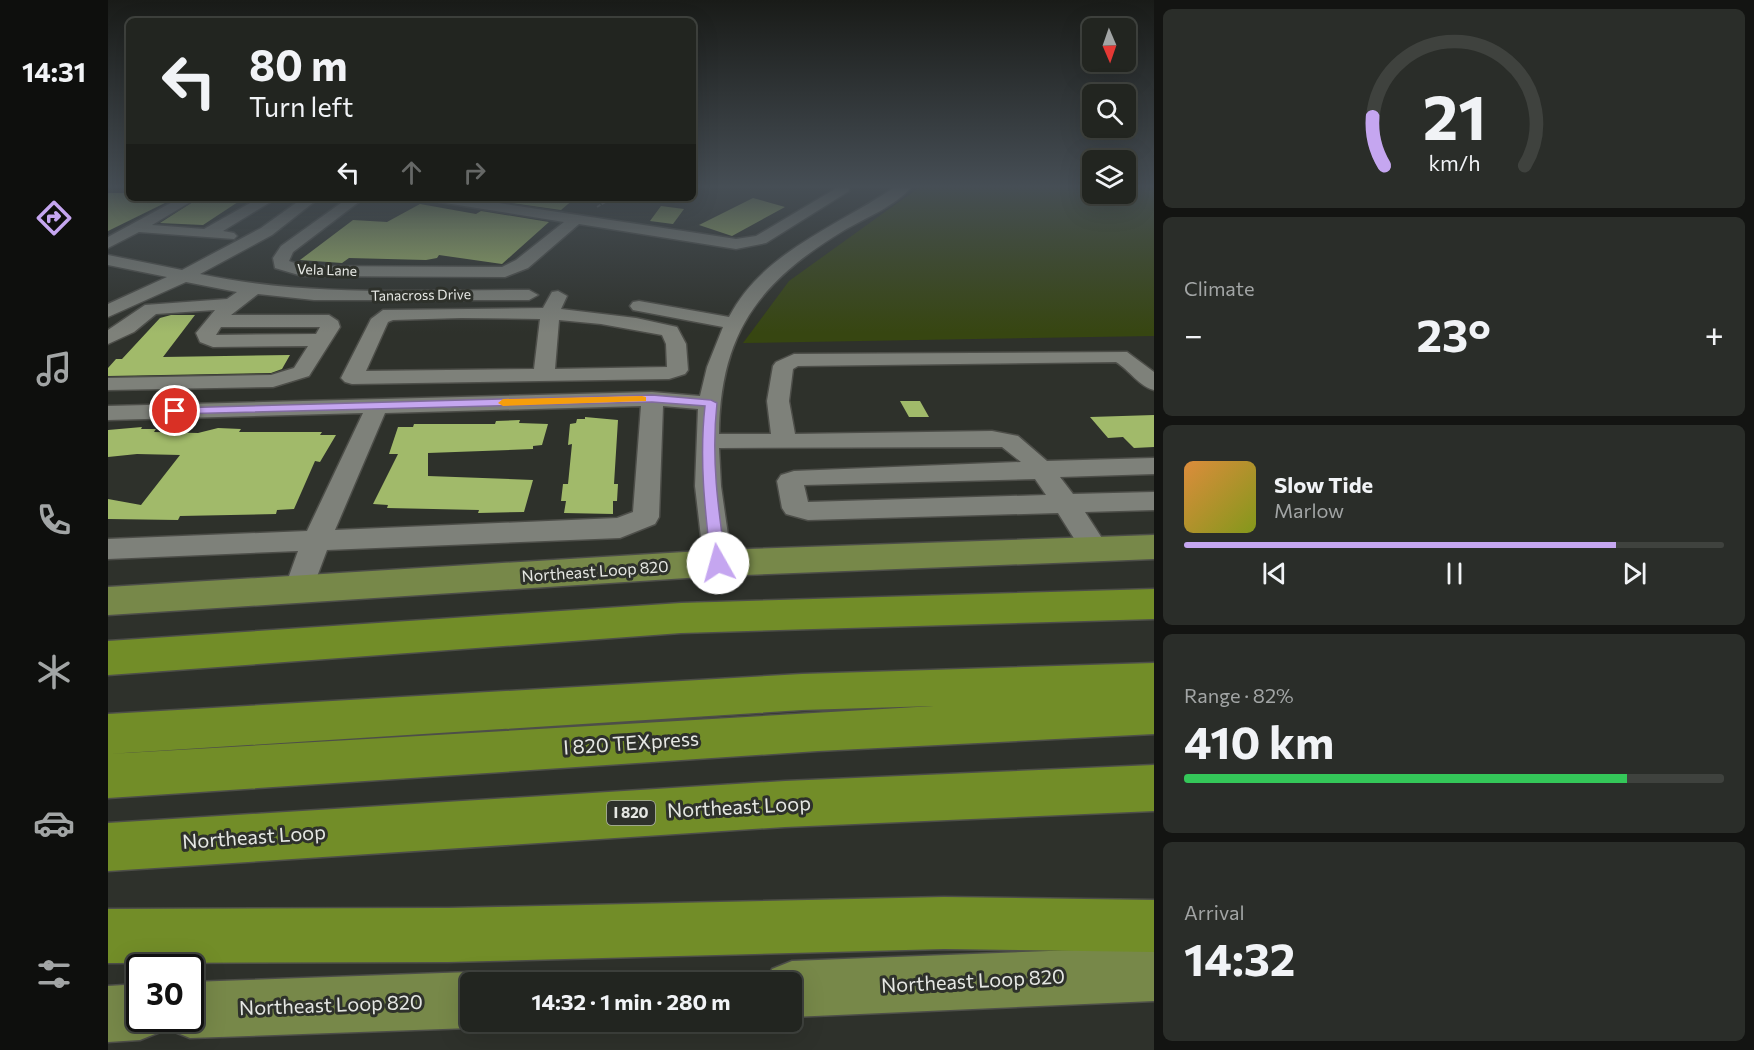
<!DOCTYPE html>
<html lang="en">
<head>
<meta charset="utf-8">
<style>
  :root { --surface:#222520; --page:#2a2d29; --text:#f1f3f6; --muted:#a2a5a5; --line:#3f423e; --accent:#c5a6f0 }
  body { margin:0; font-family:Commissioner,sans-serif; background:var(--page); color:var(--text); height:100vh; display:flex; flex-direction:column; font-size:22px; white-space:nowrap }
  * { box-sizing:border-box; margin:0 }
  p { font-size:20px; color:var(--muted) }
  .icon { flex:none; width:33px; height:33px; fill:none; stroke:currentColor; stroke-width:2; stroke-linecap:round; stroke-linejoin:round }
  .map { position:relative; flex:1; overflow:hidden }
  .panel { display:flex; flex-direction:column; gap:9px; padding:9px; background:#131412; width:600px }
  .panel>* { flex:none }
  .hud { position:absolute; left:18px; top:18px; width:570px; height:183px; border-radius:9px; box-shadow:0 6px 24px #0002,0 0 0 2px var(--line); background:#222520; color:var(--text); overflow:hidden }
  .needle { width:39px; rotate:178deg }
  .controls { position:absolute; left:974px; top:18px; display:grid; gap:12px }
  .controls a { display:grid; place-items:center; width:54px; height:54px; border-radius:9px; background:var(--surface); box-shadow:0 6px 24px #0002,0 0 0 2px var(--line); font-size:30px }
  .speed { position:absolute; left:18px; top:954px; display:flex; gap:12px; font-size:30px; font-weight:700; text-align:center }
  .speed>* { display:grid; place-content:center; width:78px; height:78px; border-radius:50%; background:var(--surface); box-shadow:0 6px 24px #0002,0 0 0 2px var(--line); line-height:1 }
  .speed .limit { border:3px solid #111; border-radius:9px; background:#fff; color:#111 }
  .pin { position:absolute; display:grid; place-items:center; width:51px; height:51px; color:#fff; margin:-26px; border:3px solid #fff; border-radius:50%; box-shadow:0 2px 6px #0007 }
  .me { position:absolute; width:66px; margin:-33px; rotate:353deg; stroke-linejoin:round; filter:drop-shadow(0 0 4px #0008) }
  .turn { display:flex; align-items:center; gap:21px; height:126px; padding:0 24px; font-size:27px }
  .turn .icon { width:78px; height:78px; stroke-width:2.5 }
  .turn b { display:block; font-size:42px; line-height:51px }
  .lanes { display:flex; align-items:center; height:57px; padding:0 24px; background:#0003; justify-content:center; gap:30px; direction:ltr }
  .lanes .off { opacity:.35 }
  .big { font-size:45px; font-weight:700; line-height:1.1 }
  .panel .widget { flex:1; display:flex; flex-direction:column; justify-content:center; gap:9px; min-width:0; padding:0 21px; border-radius:9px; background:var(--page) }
  .panel .dial { align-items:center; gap:0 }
  .dial svg { height:156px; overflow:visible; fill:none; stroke:var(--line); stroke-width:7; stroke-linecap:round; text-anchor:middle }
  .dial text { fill:var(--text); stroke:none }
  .song { display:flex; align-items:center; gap:18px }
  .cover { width:72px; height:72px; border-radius:9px; background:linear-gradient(135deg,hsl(30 70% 55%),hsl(70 70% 35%)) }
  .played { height:6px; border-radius:3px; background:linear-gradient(90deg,var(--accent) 80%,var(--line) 80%) }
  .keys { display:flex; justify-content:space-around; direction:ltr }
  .heat { display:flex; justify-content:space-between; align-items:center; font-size:33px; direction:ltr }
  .charge { height:9px; border-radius:4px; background:linear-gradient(90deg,#34c759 82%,var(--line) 0) }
  .trip { position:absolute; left:352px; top:972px; width:342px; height:60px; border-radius:9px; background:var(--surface); box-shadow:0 6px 24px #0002,0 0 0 2px var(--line); font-weight:700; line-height:60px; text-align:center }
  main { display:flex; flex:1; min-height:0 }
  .dock { display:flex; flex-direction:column; width:108px; justify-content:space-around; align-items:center; background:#0e0f0d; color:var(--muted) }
  .dock .icon { width:42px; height:42px }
  .dock .current { color:var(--accent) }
  .dock b { font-size:27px; color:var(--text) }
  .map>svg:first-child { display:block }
</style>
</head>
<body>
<main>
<nav class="dock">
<b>14:31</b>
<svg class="icon current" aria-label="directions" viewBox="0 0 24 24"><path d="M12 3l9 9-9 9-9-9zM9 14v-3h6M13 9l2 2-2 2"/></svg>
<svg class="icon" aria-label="music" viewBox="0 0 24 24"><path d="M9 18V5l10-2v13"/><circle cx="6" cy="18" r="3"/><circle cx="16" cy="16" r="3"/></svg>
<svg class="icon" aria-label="phone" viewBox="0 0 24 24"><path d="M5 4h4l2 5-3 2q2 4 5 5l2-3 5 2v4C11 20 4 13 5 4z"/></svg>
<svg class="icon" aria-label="climate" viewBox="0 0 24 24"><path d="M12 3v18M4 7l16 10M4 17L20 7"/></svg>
<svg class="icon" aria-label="car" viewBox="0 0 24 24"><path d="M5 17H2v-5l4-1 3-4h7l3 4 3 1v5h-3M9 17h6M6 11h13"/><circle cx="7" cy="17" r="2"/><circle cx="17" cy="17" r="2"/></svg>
<svg class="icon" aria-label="filters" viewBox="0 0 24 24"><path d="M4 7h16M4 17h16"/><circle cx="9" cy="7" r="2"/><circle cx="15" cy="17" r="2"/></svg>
</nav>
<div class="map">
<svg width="1046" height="1050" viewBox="0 0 1046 1050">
  <rect width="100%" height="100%" fill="#2e312b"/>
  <!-- green -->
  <path fill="#374611" d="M813 186H984V194H1017V186H1046V336L635 343 681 281Z"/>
  <!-- building -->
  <path fill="#a1ba6a" d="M0 193H21V198H67L0 231Z
    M91 198H136L95 225 52 223Z
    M394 198H467L453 210 390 201Z
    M645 198 677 207 624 236 591 225Z
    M312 204 368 214 373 211 441 222 394 264 331 255 329 258 318 260 241 258 234 263 192 260 245 220 279 222Z
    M553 206 576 209 565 224 542 221Z
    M63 315H87L55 357 182 355 174 369 163 373 0 376V368L8 359H14L52 318Z
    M792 401H812L821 417H801Z
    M1046 415V447L1026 448 1015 437 1000 438 982 417Z
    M477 417 510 420 506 484H510L509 501H505V514L456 513 458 501H453L455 484H460L464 444 460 445 462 424 468 423 469 419H477Z
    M412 420 411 423 440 424 434 445 425 446V449L320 453V476L425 480 416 512 370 513 371 510 279 508 280 505 265 504 290 454H281L290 427H305L306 424H387L388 421Z
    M34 427 33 429H48L46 432 90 433 110 428 133 429 131 432H214L212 435H228L212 462 207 461 186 509 169 510 168 514 72 516 70 520 0 519V499L33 505 72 455 29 454 0 457V430Z"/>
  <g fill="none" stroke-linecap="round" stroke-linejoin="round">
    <!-- minor casing -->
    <g stroke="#4d4e49" stroke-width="3">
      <path id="minor" d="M726 186H740L741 191 658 243 628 249 471 224 420 268 397 277 194 276 167 268 165 258 173 246 240 198H256L185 252 181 261 195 266 394 267 408 260 456 222 331 202 324 198H358L628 239 648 236 727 189Z
        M788 186H804C788 206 757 218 735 231 651 282 612 333 611 434H663L659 401 665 366 668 362 686 354 1019 352 1046 372V390C1032 387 1021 370 1008 362L690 366 685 369 681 401 687 434 884 431 910 436 939 461 1046 458V474L952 477 965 494 1046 492V510L977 512 1001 549 997 556 987 559 977 556 950 513 700 520 678 514 674 508 669 481 673 475 686 471 913 462 894 447 611 448 613 486 624 563 620 571 610 574 600 571 596 563 587 486 590 409 555 406 551 517 547 524 512 538 219 550 201 598 191 601 181 598 176 590 190 551 0 559V539L199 531 255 413 0 420V406L544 392 592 396 599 367 615 327 525 310 522 306 525 302 531 301 621 317C655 251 731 226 788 186ZM533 406 525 512 509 518 227 530 277 413ZM927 479 938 495 700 502 696 485Z
        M72 198H89L44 225 96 229 151 198H169L115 231 126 233 129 236 126 239 31 232 0 248V237Z
        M195 198H211L164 235 92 274C200 297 311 290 421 290L430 295 421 300H206L150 294 123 315H221L230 321 232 327 201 376 165 387 0 390V378L163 375 186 368 200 346 105 347 92 342 88 333 107 310 48 314 26 332 0 344V330L37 305 119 299 129 292 78 282 0 317V304L59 277 0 265V255L74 270 153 228ZM113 327H212L208 334 108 335Z
        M450 291 459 296 453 309 528 318 569 327 578 344 580 370 577 374 561 379 244 384 237 382 233 378 263 319 275 310 435 308 444 292ZM353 318 432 319 426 369 258 371 280 322 285 320ZM451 320 493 324 554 335 558 344 559 367 447 369Z"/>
    </g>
    <!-- major casing -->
    <g stroke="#4d4e49" stroke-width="3">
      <path id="major" d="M1046 535V559L610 576 0 615V587L610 550Z
        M1046 947V1001L684 1017V982H659L664 969 684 961Z
        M363 972 384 982H363V1022H379L363 1028 82 1038 62 1030 57 1019 52 1032 32 1040 0 1042V986L32 984V1018H82V982Z"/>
    </g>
    <!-- highway casing -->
    <g stroke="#4d4e49" stroke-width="3">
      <path id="highway" d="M1046 589V619L573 633 0 675V641L573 603Z
        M1046 663V734L710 751 0 798V754L826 706 694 710 0 754V714L694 674Z
        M1046 765V811L677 827 0 871V823L677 781Z
        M836 897 1046 900V952L836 949 340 962 0 963V909L340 908Z"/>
    </g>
    <!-- path -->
    <path stroke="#70726d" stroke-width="2" stroke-dasharray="4 1.5" stroke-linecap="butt" d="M489 207 504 198"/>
    <!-- minor -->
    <use href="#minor" fill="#7e817a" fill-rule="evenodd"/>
    <!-- major -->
    <use href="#major" fill="#778849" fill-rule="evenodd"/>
    <!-- highway -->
    <use href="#highway" fill="#728d28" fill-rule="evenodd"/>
  </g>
  <!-- sky -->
  <linearGradient id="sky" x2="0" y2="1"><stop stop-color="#191b18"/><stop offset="0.56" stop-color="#464e55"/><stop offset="1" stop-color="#464e55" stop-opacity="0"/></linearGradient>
  <rect width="1046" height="333" fill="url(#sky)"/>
  <!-- route -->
  <path fill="#c5a6f0" stroke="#806c9c" stroke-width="1.5" d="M544 395 603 400 609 403C603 458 610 508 618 563L616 566 610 568 603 563C597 510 591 459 597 406L544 402 67 414 62 411 67 408Z"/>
  <!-- slow -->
  <path fill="#f59e0b" d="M534 396 538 397V401L395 406 390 403 395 399Z"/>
  <g text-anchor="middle" stroke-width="6" stroke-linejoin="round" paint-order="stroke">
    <!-- far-street labels -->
    <g font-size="14" fill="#e5e7e3" stroke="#2e312b">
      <text transform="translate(219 270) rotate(2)" y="5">Vela Lane</text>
      <text transform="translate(313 295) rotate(-1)" y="5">Tanacross Drive</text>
    </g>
    <!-- shield labels -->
    <rect fill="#2e312b" stroke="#aeb0ac" stroke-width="1.5" x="499" y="801" width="48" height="24" rx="4.5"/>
    <g font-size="15" font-weight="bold" fill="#e5e7e3">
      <text x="523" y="818">I 820</text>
    </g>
    <!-- street labels -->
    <g font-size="16" fill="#e5e7e3" stroke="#2e312b">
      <text transform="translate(487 571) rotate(-4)" y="6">Northeast Loop 820</text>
    </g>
    <!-- near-street labels -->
    <g font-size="20" fill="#e5e7e3" stroke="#2e312b">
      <text transform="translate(523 743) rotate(-4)" y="7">I 820 TEXpress</text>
      <text transform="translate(631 807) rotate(-3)" y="7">Northeast Loop</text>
      <text transform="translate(146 837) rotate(-4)" y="7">Northeast Loop</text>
      <text transform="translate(865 981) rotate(-3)" y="7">Northeast Loop 820</text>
      <text transform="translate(223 1005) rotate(-2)" y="7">Northeast Loop 820</text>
    </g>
  </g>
</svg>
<div class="controls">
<a><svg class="needle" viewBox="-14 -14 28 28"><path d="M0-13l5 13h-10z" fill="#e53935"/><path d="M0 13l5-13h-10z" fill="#a2a5a5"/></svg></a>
<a><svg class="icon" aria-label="search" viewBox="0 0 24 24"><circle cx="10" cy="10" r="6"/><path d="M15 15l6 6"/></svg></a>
<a><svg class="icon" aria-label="layers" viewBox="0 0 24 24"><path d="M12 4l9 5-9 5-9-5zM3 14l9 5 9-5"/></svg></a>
</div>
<div class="speed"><div class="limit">30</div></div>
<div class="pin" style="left:67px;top:411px;background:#d93025"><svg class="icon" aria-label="arrive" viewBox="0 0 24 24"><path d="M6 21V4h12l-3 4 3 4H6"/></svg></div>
<svg class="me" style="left:610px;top:563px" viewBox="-20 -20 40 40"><circle r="19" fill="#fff"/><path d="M0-13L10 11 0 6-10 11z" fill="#c5a6f0"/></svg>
<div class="trip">14:32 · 1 min · 280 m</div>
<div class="hud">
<div class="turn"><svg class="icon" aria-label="left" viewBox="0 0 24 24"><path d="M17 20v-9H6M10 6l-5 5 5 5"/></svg><div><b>80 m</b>Turn left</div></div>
<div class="lanes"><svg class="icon" aria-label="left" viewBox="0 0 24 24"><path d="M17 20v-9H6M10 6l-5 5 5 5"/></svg><svg class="icon off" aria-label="ahead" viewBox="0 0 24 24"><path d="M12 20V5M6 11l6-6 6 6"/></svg><svg class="icon off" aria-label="right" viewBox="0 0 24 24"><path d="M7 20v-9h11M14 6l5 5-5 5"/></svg></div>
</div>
</div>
<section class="panel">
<div class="widget dial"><svg viewBox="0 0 100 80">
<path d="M14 69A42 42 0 1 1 86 69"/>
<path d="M14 69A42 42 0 0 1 8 44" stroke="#c5a6f0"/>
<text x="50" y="56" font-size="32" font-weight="700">21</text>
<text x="50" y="72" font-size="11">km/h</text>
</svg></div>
<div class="widget"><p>Climate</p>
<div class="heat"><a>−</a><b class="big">23°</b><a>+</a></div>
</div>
<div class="widget">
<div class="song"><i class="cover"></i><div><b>Slow Tide</b><p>Marlow</p></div></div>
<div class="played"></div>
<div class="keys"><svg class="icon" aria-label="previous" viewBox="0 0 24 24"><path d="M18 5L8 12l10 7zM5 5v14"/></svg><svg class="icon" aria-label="pause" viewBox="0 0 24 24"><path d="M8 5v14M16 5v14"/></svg><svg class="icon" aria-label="next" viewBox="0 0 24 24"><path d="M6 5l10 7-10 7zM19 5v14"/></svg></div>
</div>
<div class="widget"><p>Range · 82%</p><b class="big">410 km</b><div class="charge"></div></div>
<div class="widget"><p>Arrival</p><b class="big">14:32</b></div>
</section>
</main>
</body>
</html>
